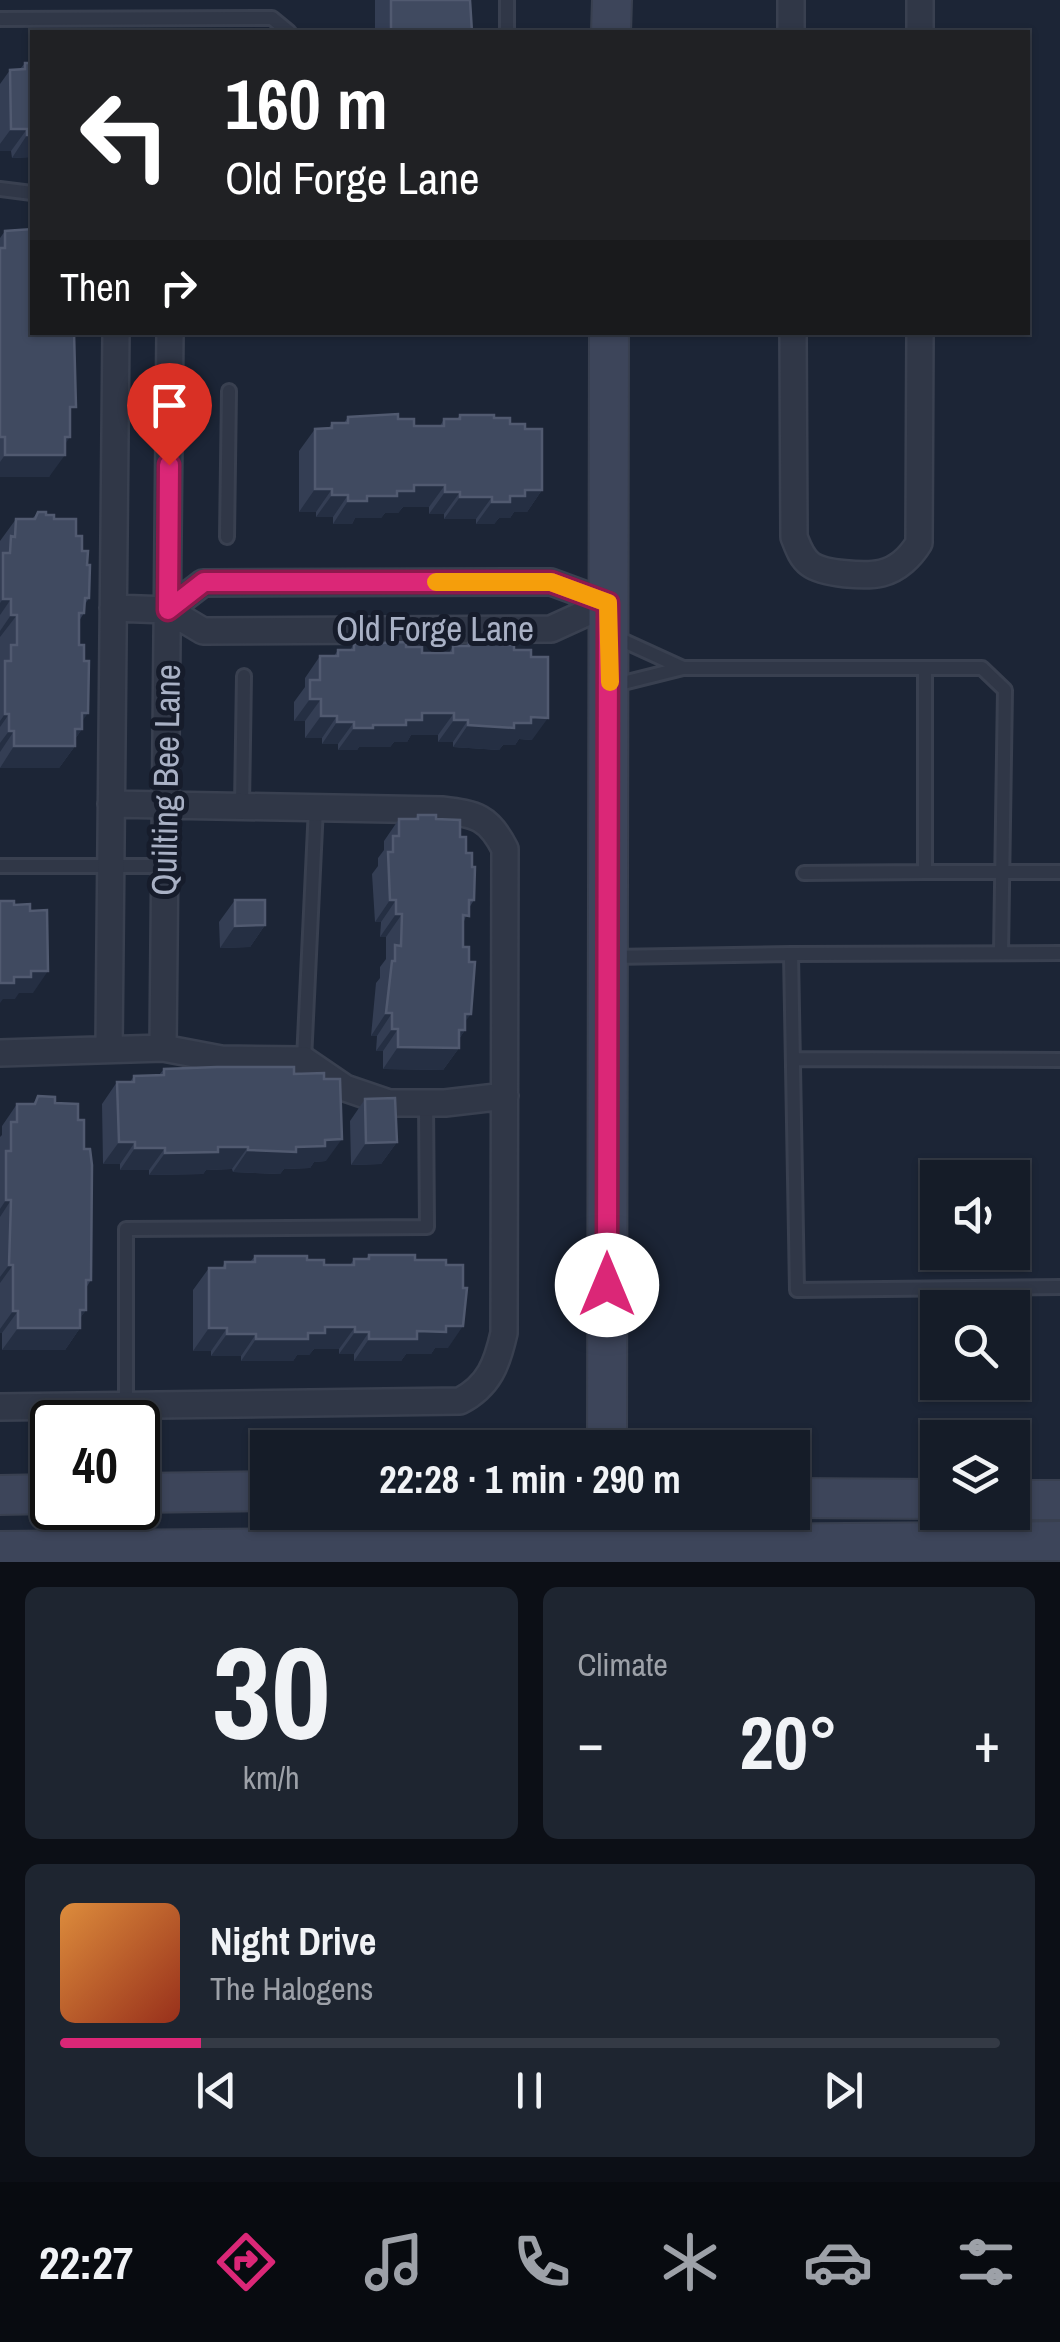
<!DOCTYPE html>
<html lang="en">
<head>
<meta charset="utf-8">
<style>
  :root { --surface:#151c28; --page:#1e2530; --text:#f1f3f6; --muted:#9da1a8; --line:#343a45; --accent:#db2777 }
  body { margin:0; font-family:"Archivo Narrow",sans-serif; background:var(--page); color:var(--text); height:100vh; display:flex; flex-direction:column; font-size:38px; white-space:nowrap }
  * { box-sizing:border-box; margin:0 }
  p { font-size:32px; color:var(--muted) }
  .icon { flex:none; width:55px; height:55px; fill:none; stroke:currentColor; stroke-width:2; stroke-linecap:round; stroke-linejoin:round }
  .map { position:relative; height:1562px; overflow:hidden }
  .sheet { display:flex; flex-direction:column; gap:25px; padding:25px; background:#0c0f16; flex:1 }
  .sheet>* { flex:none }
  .hud { position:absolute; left:30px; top:30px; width:1000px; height:305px; border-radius:0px; box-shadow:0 2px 8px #0004,0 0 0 2px var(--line); background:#202124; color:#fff; overflow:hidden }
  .buttons { position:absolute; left:920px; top:1160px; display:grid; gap:20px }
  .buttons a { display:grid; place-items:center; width:110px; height:110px; border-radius:0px; background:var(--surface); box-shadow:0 2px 8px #0004,0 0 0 2px var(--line); font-size:50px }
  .speed { position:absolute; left:30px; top:1400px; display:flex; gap:20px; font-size:50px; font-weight:700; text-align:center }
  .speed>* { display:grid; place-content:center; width:130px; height:130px; border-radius:50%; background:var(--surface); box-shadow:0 2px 8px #0004,0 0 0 2px var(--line); line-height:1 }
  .speed .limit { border:5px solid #111; border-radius:15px; background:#fff; color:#111 }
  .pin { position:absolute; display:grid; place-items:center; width:85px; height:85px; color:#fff; margin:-102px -42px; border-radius:50% 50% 50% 0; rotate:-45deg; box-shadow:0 0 10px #0007 }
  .pin .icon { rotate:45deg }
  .me { position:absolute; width:110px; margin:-55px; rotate:0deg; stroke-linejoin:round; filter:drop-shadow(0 0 8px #0008) }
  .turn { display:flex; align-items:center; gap:35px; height:210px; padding:0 30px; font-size:45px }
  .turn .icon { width:130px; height:130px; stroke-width:2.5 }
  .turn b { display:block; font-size:70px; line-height:85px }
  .then { display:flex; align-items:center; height:95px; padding:0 30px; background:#0003; gap:20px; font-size:38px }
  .big { font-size:75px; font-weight:800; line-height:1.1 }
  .sheet .card { flex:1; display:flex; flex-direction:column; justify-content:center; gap:15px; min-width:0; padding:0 35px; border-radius:15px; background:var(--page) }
  .sheet .dial { align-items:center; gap:0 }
  .dial b { font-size:130px; line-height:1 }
  .song { display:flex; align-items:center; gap:30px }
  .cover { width:120px; height:120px; border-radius:15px; background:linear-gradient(135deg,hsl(30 70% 55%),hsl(10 70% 35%)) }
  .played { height:10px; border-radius:5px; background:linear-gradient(90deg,var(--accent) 15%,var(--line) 15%) }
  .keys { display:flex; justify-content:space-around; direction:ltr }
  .heat { display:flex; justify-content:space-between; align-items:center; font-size:55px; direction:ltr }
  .sheet .tiles { flex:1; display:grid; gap:25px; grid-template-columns:1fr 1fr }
  .card:last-child { grid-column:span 2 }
  .trip { position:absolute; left:250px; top:1430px; width:560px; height:100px; border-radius:0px; background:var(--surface); box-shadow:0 2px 8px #0004,0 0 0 2px var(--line); font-weight:800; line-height:100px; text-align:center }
  .menu { display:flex; height:160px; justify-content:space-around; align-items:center; background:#080b10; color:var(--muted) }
  .menu .icon { width:70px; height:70px }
  .menu .on { color:var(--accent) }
  .menu b { font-size:45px; color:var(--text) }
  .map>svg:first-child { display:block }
</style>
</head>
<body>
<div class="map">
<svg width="1060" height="1562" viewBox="0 0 1060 1562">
  <rect width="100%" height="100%" fill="#1c2536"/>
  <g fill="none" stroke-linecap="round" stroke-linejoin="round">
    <!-- lane casing -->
    <g stroke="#394050" stroke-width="18">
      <path id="lane" d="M507 0V32
        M0 19 272 18 289 32
        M0 189 32 193
        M227 537 229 391
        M613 636 683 668
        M925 668V872H1060
        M611 686 683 668H982L1005 690 1001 953
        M242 805 244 676
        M0 866H165
        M804 873 925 872
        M791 954 1060 953
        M611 957 791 954 797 1290 1060 1287
        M793 1059 1060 1060
        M304 1060 316 807
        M126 1407V1229L427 1227 426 1103"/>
    </g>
    <!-- street casing -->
    <g stroke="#394050" stroke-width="30">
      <path id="street" d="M791 0V32
        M920 32V0
        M793 332 794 537C798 547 801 557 810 564 823 574 866 577 882 573 898 569 911 556 919 543L920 332
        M113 608 168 610 203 631 551 629 608 603
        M168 610 203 583 551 582 608 603
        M109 1047 116 332
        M163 1048 170 332
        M0 1053 163 1048 221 1059 304 1060 345 1088 389 1103H445L505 1096
        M0 1407 460 1401C489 1386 497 1364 504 1333L505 849C489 817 476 814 442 810L111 804"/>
    </g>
    <!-- secondary casing -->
    <g stroke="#394050" stroke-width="42">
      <path id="secondary" d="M611 32 612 0
        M607 1448 609 332
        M138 1493 268 1491
        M0 1495 52 1494
        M792 1498 938 1499
        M1012 1500H1060
        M0 1551 1060 1541"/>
    </g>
    <!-- lane -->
    <use href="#lane" stroke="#303747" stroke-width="12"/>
    <!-- street -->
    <use href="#street" stroke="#303747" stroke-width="25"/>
    <!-- secondary -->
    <use href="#secondary" stroke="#3d455a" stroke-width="38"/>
  </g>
  <!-- wall -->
  <path fill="#343e54" d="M375 0H470L472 32H375Z
    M25 63 32 157 12 158 11 151H0V84L10 70 20 69Z
    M5 231 70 416 65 445 49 477H0V238Z
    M460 415 494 418 525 429 542 490 527 512H514L510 518H499L494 524H476V519H444V514H429V507H403L398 513H385L381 518H355L352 524H333V517H316V512H299V451L315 429H328L332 423H344L348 417 398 419 414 426H440L444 419H457Z
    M38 512 54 519 76 536 87 565 89 598 84 606V613L79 621 82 729 75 739V746L59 768H0V541L16 519H32Z
    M469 642 502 645 514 650 532 740 519 739 515 745H503L499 750 453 747V742H438V735H411L407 742H394L390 747H359L357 750H338V744H322V738H305V721H294V702L305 687V678L320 656H334L338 650H350L354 644 406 647 422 653H449L453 646H465Z
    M418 815 436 819 460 837 466 853 474 900 469 908 463 924 465 1030 459 1039V1048L443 1070 383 1069V1051H376L377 1036H371L376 983 380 978V967L386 959V937H380L381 922H375L372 874 378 866V858L384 850V841L399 819H414Z
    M235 900 265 925 250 947 220 948 219 922Z
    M164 1069 294 1074 326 1161 314 1162 310 1168 284 1169 280 1174 233 1172 232 1169 206 1170 203 1174 149 1175V1170H120V1164H103L102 1104 117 1082H130L134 1076 159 1075Z
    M38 1096 55 1103 78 1120 84 1149 91 1280 86 1288V1310L80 1318V1328L65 1350H2V1333H0V1137L2 1135V1126L17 1104H33Z
    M365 1099 397 1142 381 1164 351 1165 350 1121Z
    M369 1255 415 1260 448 1348H435L431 1354H406L401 1361H354V1354H339V1349H314L309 1355H297L293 1361H241V1356H211V1351H193V1290L209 1268H222L225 1262H250L255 1256 307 1260 324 1265H350L354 1259H366Z"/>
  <!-- shaded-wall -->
  <path fill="#252f43" d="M11 129H27L11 151H0V144Z
    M27 135H32V157L12 158Z
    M65 437H70L58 455H65L49 477H0V462L5 455Z
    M414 485H445L429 507H403L398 513H385L381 518H355L352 524H333L348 501 367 496 397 491Z
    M315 489H332L316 512H299Z
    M525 490H542L527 512H514L510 518H499L494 524H476L492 502Z
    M445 492H460L444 514H429Z
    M332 495H348L333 517H316Z
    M460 497H492L476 519H444Z
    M3 599H11L0 615V603Z
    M11 615H17L0 637V631Z
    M310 699H321L305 721H294Z
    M82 713H88L77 729H82L70 746H75L59 768H0L14 746Z
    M422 713H454L438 735H411L407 742H394L390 747H359L357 750H338L354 728 406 720Z
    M5 714H9L0 727V721Z
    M321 716H337L322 738H305Z
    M531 717 548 718 532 740 519 739 515 745H503L499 750 453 747 468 725Z
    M454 720H468L453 742H438Z
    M337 722H354L338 744H322Z
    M9 731H14L0 752V743Z
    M390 900H396L381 922H375Z
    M396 914H402L386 937H380Z
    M265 925 250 947 220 948 235 926Z
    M31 971H48L33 993H19L15 999H3L0 1003V983Z
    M386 1013H392L377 1036H371Z
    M465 1014H471L459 1030H465L453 1047 459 1048 443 1070 383 1069 398 1047Z
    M392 1029H398L383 1051H376Z
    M342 1139 326 1161 314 1162 310 1168 284 1169 280 1174 233 1172 248 1150 296 1147 325 1140Z
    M119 1142H135L120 1164H103Z
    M397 1142 381 1164 351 1165 366 1143Z
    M218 1147H248L232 1169 206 1170 203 1174 149 1175 165 1153Z
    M135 1148H165L149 1170H120Z
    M6 1200H11L0 1217V1209Z
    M9 1265H13L0 1283V1277Z
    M80 1310H86L73 1328H80L65 1350H2L18 1328Z
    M13 1311H18L2 1333H0V1329Z
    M446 1326H463L448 1348H435L431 1354H406L401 1361H354L369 1339Z
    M325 1327H355L339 1349H314L309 1355H297L293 1361H241L256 1339Z
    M209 1328H227L211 1351H193Z
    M355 1332H369L354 1354H339Z
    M227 1334H256L241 1356H211Z"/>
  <!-- building -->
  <path fill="#404a60" stroke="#515a70" stroke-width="2.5" d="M391 0H470L472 32H391Z
    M25 63H32V135H27V129H11L10 70 25 69Z
    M32 229V332H74L76 407H70V437H65V455H5V437H0V248H5V231Z
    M398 414V419H414V426H444V419H460V415H494V418H510V424H525V429H542V490H525V496H510V502H492V497H460V492H445V485H414V491H397V496H367V501H348V495H332V489H315V429L332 428V423H348V417Z
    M38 512H46V515H54V519H76V536H82V551H88L87 565H90L89 598H85L84 613H79V645H84V661H89L88 713H82V729H75V746H14V731H9V714H5V661H11V645H17V615H11V599H3V553H10L11 536 15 537 16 519H35Z
    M406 642V647H422V653H453V646H469V642H502V645H514V650H531V657H548V718L531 717V723H514V728L468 725V720H454V713H422V720H406V725H373V728H354V722H337V716H321V699H310V680H320V656H338V650H354V644Z
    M418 815H436V819L460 820V837H466V853H472V867H475L474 900H469V916L463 915V947H469V962H475L471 1014H465V1030H459V1048L398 1047V1029H392V1013H386L392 961H395V945L401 946 402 914H396V900H390L388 852H393V836H399V819H418Z
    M235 900H265V925L235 926Z
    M0 901H14V905L30 904V911L47 910 48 971H31V977H14V983H0Z
    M217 1067H294V1074L324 1073V1079H340L342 1139 325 1140V1146L296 1147V1152L248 1150V1147H218V1152L165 1153V1148H135V1142H119L117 1082H134V1076L164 1075V1069Z
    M38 1096 55 1097V1103L78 1104V1120H84V1149H90L92 1165 91 1280H86V1310H80V1328H18V1311H13V1265H9L11 1200H6V1151H11V1122H17V1104H35Z
    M395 1098 397 1142 366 1143 365 1099Z
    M369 1255H415V1260H446V1265H463V1288H467L463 1326H446V1332L417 1331V1339H369V1332H355V1327H325V1333H308V1339H256V1334H227V1328H209V1268H225V1262H255V1256H307V1260H324V1265H354V1259H369Z"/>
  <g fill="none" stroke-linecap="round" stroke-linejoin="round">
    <!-- route casing -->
    <g stroke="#8e194d" stroke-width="25">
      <path id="route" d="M169 465 168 610 204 582H551L608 603 607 1285"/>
    </g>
    <!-- route -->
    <use href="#route" stroke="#db2777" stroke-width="18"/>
    <!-- slow -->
    <path stroke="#f59e0b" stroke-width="18" d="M436 582H551L608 603 610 682"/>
  </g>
  <g text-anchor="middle" stroke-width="10" stroke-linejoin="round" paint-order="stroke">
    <!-- street labels -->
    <g font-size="35" fill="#a9b1c5" stroke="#161c2b">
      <text x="435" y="641">Old Forge Lane</text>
      <text transform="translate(166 780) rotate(-89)" y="12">Quilting Bee Lane</text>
    </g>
  </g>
</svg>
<div class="buttons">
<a><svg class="icon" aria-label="sound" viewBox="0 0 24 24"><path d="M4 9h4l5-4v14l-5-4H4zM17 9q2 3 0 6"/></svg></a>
<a><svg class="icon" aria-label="search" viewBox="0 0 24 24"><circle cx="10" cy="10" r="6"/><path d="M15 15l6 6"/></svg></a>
<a><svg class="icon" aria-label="layers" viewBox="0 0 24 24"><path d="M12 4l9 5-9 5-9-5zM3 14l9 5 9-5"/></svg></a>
</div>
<div class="speed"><div class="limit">40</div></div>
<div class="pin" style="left:169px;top:465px;background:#d93025"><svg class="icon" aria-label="arrive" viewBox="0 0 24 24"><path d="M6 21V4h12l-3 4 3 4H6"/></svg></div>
<svg class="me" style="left:607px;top:1285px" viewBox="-20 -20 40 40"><circle r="19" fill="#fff"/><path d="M0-13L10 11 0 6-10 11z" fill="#db2777"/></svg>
<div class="trip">22:28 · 1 min · 290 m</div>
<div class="hud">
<div class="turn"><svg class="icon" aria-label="left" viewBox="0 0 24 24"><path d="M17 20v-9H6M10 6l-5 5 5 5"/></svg><div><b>160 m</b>Old Forge Lane</div></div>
<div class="then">Then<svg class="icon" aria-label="right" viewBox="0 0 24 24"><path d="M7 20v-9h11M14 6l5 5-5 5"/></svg></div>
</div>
</div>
<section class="sheet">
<div class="tiles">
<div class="card dial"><b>30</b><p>km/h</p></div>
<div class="card"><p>Climate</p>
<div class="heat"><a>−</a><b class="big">20°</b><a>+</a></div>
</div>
<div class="card">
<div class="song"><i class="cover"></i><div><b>Night Drive</b><p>The Halogens</p></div></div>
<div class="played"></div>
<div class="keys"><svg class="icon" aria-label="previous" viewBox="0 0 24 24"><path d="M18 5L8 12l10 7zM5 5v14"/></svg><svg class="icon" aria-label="pause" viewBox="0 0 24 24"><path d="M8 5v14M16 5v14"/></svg><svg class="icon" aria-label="next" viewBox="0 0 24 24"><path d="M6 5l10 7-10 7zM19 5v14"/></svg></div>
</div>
</div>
</section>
<nav class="menu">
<b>22:27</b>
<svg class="icon on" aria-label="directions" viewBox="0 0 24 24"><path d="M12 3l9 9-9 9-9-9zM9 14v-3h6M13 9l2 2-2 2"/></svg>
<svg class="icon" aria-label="music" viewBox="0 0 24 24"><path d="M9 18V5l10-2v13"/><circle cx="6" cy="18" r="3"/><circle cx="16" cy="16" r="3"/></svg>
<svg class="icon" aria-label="phone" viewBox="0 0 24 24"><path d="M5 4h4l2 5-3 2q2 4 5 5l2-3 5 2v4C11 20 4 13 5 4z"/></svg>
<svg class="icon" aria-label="climate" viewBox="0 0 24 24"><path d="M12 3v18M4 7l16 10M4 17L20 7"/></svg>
<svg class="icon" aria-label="car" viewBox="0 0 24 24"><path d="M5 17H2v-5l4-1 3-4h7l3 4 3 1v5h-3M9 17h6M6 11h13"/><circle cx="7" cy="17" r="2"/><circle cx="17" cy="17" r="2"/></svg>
<svg class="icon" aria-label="filters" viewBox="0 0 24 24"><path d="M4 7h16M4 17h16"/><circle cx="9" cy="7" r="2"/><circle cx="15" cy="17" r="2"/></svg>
</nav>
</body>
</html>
